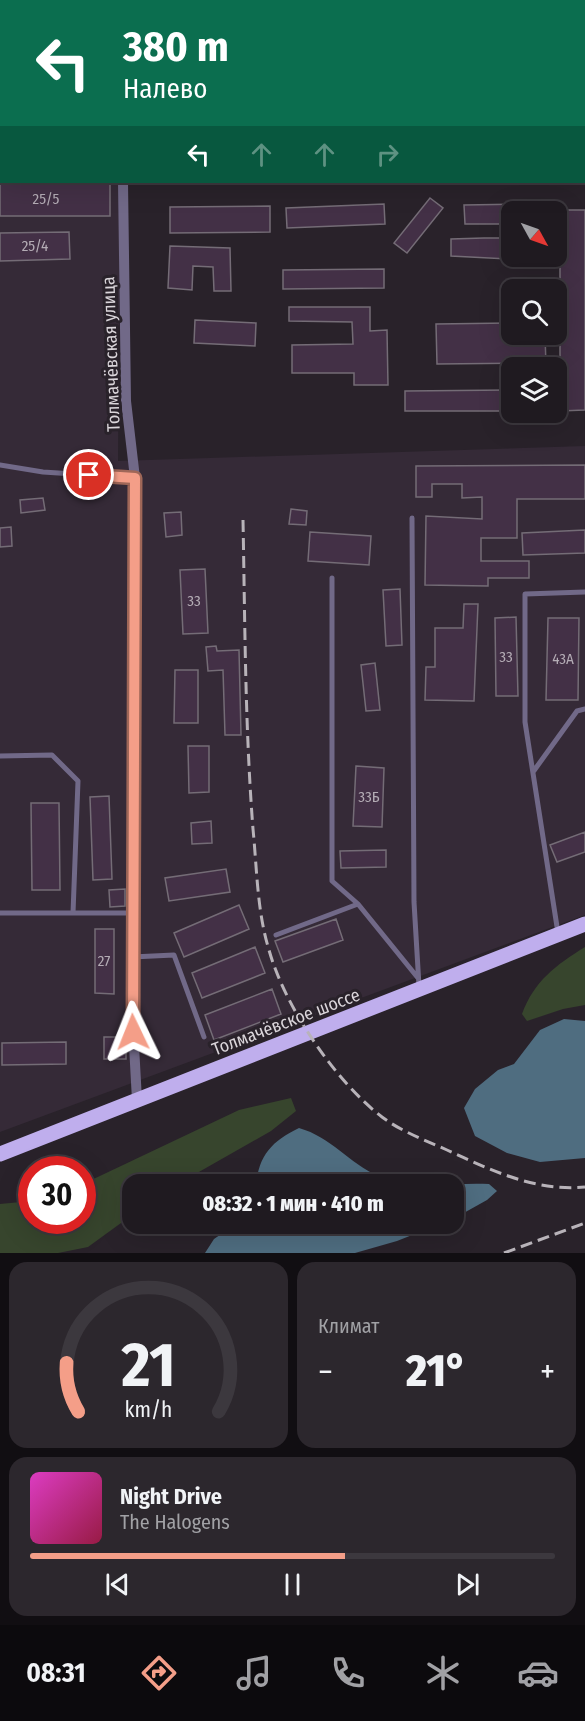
<!DOCTYPE html>
<html lang="ru">
<head>
<meta charset="utf-8">
<style>
  :root { --surface:#1f1a20; --page:#2c272d; --text:#f1f3f6; --muted:#a1a1a5; --line:#3c383e; --accent:#f49e88 }
  body { margin:0; font-family:"Fira Sans Condensed",sans-serif; background:var(--page); color:var(--text); height:100vh; display:flex; flex-direction:column; font-size:22px; white-space:nowrap }
  * { box-sizing:border-box; margin:0 }
  p { font-size:20px; color:var(--muted) }
  .icon { flex:none; width:33px; height:33px; fill:none; stroke:currentColor; stroke-width:2; stroke-linecap:round; stroke-linejoin:round }
  .map { position:relative; height:1253px; overflow:hidden }
  .drawer { display:flex; flex-direction:column; gap:9px; padding:9px; background:#110e12; flex:1 }
  .drawer>* { flex:none }
  .banner { position:absolute; left:0px; top:0px; width:585px; height:183px; box-shadow:0 6px 24px #0002,0 0 0 2px var(--line); background:#0b6e4f; color:#fff; overflow:hidden }
  .needle { width:39px; rotate:130deg }
  .buttons { position:absolute; left:501px; top:201px; display:grid; gap:12px }
  .buttons a { display:grid; place-items:center; width:66px; height:66px; border-radius:12px; background:var(--surface); box-shadow:0 6px 24px #0002,0 0 0 2px var(--line); font-size:30px }
  .speed { position:absolute; left:18px; top:1156px; display:flex; gap:12px; font-size:30px; font-weight:700; text-align:center }
  .speed>* { display:grid; place-content:center; width:78px; height:78px; border-radius:50%; background:var(--surface); box-shadow:0 6px 24px #0002,0 0 0 2px var(--line); line-height:1 }
  .speed .limit { border:9px solid #d22; background:#fff; color:#111 }
  .pin { position:absolute; display:grid; place-items:center; width:51px; height:51px; color:#fff; margin:-26px; border:3px solid #fff; border-radius:50%; box-shadow:0 2px 6px #0007 }
  .me { position:absolute; width:66px; margin:-33px; rotate:358deg; stroke-linejoin:round; filter:drop-shadow(0 0 4px #0008) }
  .turn { display:flex; align-items:center; gap:21px; height:126px; padding:0 24px; font-size:27px }
  .turn .icon { width:78px; height:78px; stroke-width:2.5 }
  .turn b { display:block; font-size:42px; line-height:51px }
  .lanes { display:flex; align-items:center; height:57px; padding:0 24px; background:#0003; justify-content:center; gap:30px; direction:ltr }
  .lanes .off { opacity:.35 }
  .big { font-size:45px; font-weight:800; line-height:1.1 }
  .drawer .card { flex:1; display:flex; flex-direction:column; justify-content:center; gap:9px; min-width:0; padding:0 21px; border-radius:18px; background:var(--page) }
  .drawer .dial { align-items:center; gap:0 }
  .dial svg { height:156px; overflow:visible; fill:none; stroke:var(--line); stroke-width:7; stroke-linecap:round; text-anchor:middle }
  .dial text { fill:var(--text); stroke:none }
  .song { display:flex; align-items:center; gap:18px }
  .cover { width:72px; height:72px; border-radius:9px; background:linear-gradient(135deg,hsl(310 70% 55%),hsl(340 70% 35%)) }
  .played { height:6px; border-radius:3px; background:linear-gradient(90deg,var(--accent) 60%,var(--line) 60%) }
  .keys { display:flex; justify-content:space-around; direction:ltr }
  .heat { display:flex; justify-content:space-between; align-items:center; font-size:33px; direction:ltr }
  .drawer .tiles { flex:1; display:grid; gap:9px; grid-template-columns:1fr 1fr }
  .card:last-child { grid-column:span 2 }
  .trip { position:absolute; left:122px; top:1174px; width:342px; height:60px; border-radius:18px; background:var(--surface); box-shadow:0 6px 24px #0002,0 0 0 2px var(--line); font-weight:800; line-height:60px; text-align:center }
  .dock { display:flex; height:96px; justify-content:space-around; align-items:center; background:#0c0a0d; color:var(--muted) }
  .dock .icon { width:42px; height:42px }
  .dock .active { color:var(--accent) }
  .dock b { font-size:27px; color:var(--text) }
  .map>svg:first-child { display:block }
</style>
</head>
<body>
<div class="map">
<svg width="585" height="1253" viewBox="0 0 585 1253">
  <rect width="100%" height="100%" fill="#29222a"/>
  <!-- built -->
  <path fill="#352a37" d="M0 0H585L584 133V2H2V182H120L118 461 585 446V915L0 1132Z"/>
  <!-- green -->
  <path fill="#37452d" d="M585 947V1005L563 1009 527 1021 522 1014C534 981 556 965 585 947Z
    M291 1098 296 1111 271 1131 176 1185H132V1215L88 1247 58 1253H0V1204L31 1201 32 1221H82L83 1184 239 1110Z"/>
  <!-- water -->
  <path fill="#4f6d80" d="M564 1019 585 1021V1158L540 1162 507 1153 475 1136 464 1108 475 1089 498 1070 514 1064 540 1030Z
    M299 1128C331 1137 349 1163 378 1176 406 1190 457 1182 489 1184L497 1191 487 1200 453 1219V1185H256C259 1155 272 1141 299 1128Z
    M236 1224H440L397 1241 355 1253H205L214 1239Z"/>
  <!-- building -->
  <path fill="#433046" stroke="#746c76" stroke-width="1.5" d="M84 182H110V216H0V183Z
    M430 198 443 208 407 253 394 243Z
    M384 204 385 224 287 228 286 208Z
    M524 204V212H512V224H465L464 205Z
    M270 206V232L170 233V207Z
    M560 210H585V410L560 411Z
    M69 232 70 259 0 261V233Z
    M484 238H508V259L451 256V239Z
    M170 246 230 248 231 291H214L213 267 193 266 192 290 168 288Z
    M384 269V288L283 289V270Z
    M289 307H370V331L387 330 388 385H354V373H292V345L353 344 352 322 289 321Z
    M195 320 256 323 255 346 194 343Z
    M511 323V334H545L546 366 522 367V363L437 364 436 324Z
    M512 390V411H405V391Z
    M585 465V499H517V538H481V561H529V578H488V586L425 585 426 516 482 519V497L462 498V484H432V497H416V466Z
    M43 498 45 510 21 513 20 500Z
    M291 509 307 511 306 525 289 524Z
    M181 512 182 535 166 537 164 513Z
    M11 527 12 546 0 547V528Z
    M585 530V553L523 555 522 533Z
    M310 532 371 536 369 565 308 561Z
    M205 569 208 633 183 634 180 570Z
    M400 589 402 645 386 646 383 590Z
    M464 604H478L474 701 425 700 426 667H435V628H463Z
    M516 617 518 696H496L495 618Z
    M548 618H579L578 700H546Z
    M216 646 217 651 239 650 241 735H225L223 670 208 671 206 647Z
    M375 663 380 710 366 711 361 665Z
    M175 670H198V723H174Z
    M188 746H209V792L189 793Z
    M356 766 384 768 382 827 353 826Z
    M109 796 112 879 93 880 90 797Z
    M31 803H59L60 890H32Z
    M211 821 212 843 192 844 191 823Z
    M585 832V852L557 862 550 845Z
    M386 850V867L341 868 340 851Z
    M226 869 230 892 169 901 165 878Z
    M125 889V906L110 907 109 890Z
    M239 905 249 929 184 957 174 933Z
    M336 919 343 940 283 962 275 941Z
    M95 929H114V994L95 993Z
    M255 947 265 973 202 998 192 973Z
    M272 989 281 1014 214 1040 205 1015Z
    M104 1037H126V1059H104Z
    M66 1042V1064L2 1065V1043Z"/>
  <g fill="none" stroke-linecap="round" stroke-linejoin="round">
    <!-- service -->
    <path stroke="#716988" stroke-width="5" d="M498 0V2
      M584 83H585
      M584 150H585
      M0 465 43 472 135 478
      M412 518 414 902 419 986
      M332 578V881L358 904 418 978
      M0 756 52 755 78 781 73 913
      M533 772 577 711 585 709
      M0 913H132
      M558 933 525 722V594L585 592
      M276 935 358 904
      M132 957 174 955 204 1037"/>
    <!-- minor -->
    <path stroke="#716988" stroke-width="10" d="M121 0V2
      M123 182 126 401 135 478 132 1009 137 1100"/>
    <!-- primary -->
    <path stroke="#bfaeed" stroke-width="15" d="M0 1154 585 924"/>
    <!-- rail -->
    <path stroke="#b8b3b9" stroke-width="3" stroke-dasharray="12 6" stroke-linecap="butt" d="M0 89H2
      M243 520C245 623 245 726 253 829 257 869 257 911 269 950 285 1007 335 1081 382 1117 402 1132 425 1140 447 1150 491 1170 535 1192 585 1187
      M504 1253 585 1223"/>
  </g>
  <g fill="none" stroke-linecap="round" stroke-linejoin="round">
    <!-- route casing -->
    <g stroke="#9f6758" stroke-width="15">
      <path id="route" d="M89 475 135 478 133 1032"/>
    </g>
    <!-- route -->
    <use href="#route" stroke="#f49e88" stroke-width="10"/>
  </g>
  <g text-anchor="middle" stroke-width="6" stroke-linejoin="round" paint-order="stroke">
    <!-- number labels -->
    <g font-size="15" fill="#b4acb5">
      <text x="46" y="204">25/5</text>
      <text x="35" y="251">25/4</text>
      <text x="194" y="606">33</text>
      <text x="506" y="662">33</text>
      <text x="563" y="664">43А</text>
      <text x="369" y="802">33Б</text>
      <text x="104" y="966">27</text>
    </g>
    <!-- street labels -->
    <g font-size="18" fill="#dad5da" stroke="#29222a">
      <text transform="translate(111 354) rotate(-92)" y="6">Толмачёвская улица</text>
      <text transform="translate(286 1022) rotate(-21)" y="6">Толмачёвское шоссе</text>
    </g>
  </g>
</svg>
<div class="buttons">
<a><svg class="needle" viewBox="-14 -14 28 28"><path d="M0-13l5 13h-10z" fill="#e53935"/><path d="M0 13l5-13h-10z" fill="#a1a1a5"/></svg></a>
<a><svg class="icon" aria-label="search" viewBox="0 0 24 24"><circle cx="10" cy="10" r="6"/><path d="M15 15l6 6"/></svg></a>
<a><svg class="icon" aria-label="layers" viewBox="0 0 24 24"><path d="M12 4l9 5-9 5-9-5zM3 14l9 5 9-5"/></svg></a>
</div>
<div class="speed"><div class="limit">30</div></div>
<div class="pin" style="left:89px;top:475px;background:#d93025"><svg class="icon" aria-label="arrive" viewBox="0 0 24 24"><path d="M6 21V4h12l-3 4 3 4H6"/></svg></div>
<svg class="me" style="left:133px;top:1032px" viewBox="-20 -20 40 40"><path d="M0-17L14 15 0 8-14 15z" fill="#f49e88" stroke="#fff" stroke-width="4"/></svg>
<div class="trip">08:32 · 1 мин · 410 m</div>
<div class="banner">
<div class="turn"><svg class="icon" aria-label="left" viewBox="0 0 24 24"><path d="M17 20v-9H6M10 6l-5 5 5 5"/></svg><div><b>380 m</b>Налево</div></div>
<div class="lanes"><svg class="icon" aria-label="left" viewBox="0 0 24 24"><path d="M17 20v-9H6M10 6l-5 5 5 5"/></svg><svg class="icon off" aria-label="ahead" viewBox="0 0 24 24"><path d="M12 20V5M6 11l6-6 6 6"/></svg><svg class="icon off" aria-label="ahead" viewBox="0 0 24 24"><path d="M12 20V5M6 11l6-6 6 6"/></svg><svg class="icon off" aria-label="right" viewBox="0 0 24 24"><path d="M7 20v-9h11M14 6l5 5-5 5"/></svg></div>
</div>
</div>
<section class="drawer">
<div class="tiles">
<div class="card dial"><svg viewBox="0 0 100 80">
<path d="M14 69A42 42 0 1 1 86 69"/>
<path d="M14 69A42 42 0 0 1 8 44" stroke="#f49e88"/>
<text x="50" y="56" font-size="32" font-weight="700">21</text>
<text x="50" y="72" font-size="11">km/h</text>
</svg></div>
<div class="card"><p>Климат</p>
<div class="heat"><a>−</a><b class="big">21°</b><a>+</a></div>
</div>
<div class="card">
<div class="song"><i class="cover"></i><div><b>Night Drive</b><p>The Halogens</p></div></div>
<div class="played"></div>
<div class="keys"><svg class="icon" aria-label="previous" viewBox="0 0 24 24"><path d="M18 5L8 12l10 7zM5 5v14"/></svg><svg class="icon" aria-label="pause" viewBox="0 0 24 24"><path d="M8 5v14M16 5v14"/></svg><svg class="icon" aria-label="next" viewBox="0 0 24 24"><path d="M6 5l10 7-10 7zM19 5v14"/></svg></div>
</div>
</div>
</section>
<nav class="dock">
<b>08:31</b>
<svg class="icon active" aria-label="directions" viewBox="0 0 24 24"><path d="M12 3l9 9-9 9-9-9zM9 14v-3h6M13 9l2 2-2 2"/></svg>
<svg class="icon" aria-label="music" viewBox="0 0 24 24"><path d="M9 18V5l10-2v13"/><circle cx="6" cy="18" r="3"/><circle cx="16" cy="16" r="3"/></svg>
<svg class="icon" aria-label="phone" viewBox="0 0 24 24"><path d="M5 4h4l2 5-3 2q2 4 5 5l2-3 5 2v4C11 20 4 13 5 4z"/></svg>
<svg class="icon" aria-label="climate" viewBox="0 0 24 24"><path d="M12 3v18M4 7l16 10M4 17L20 7"/></svg>
<svg class="icon" aria-label="car" viewBox="0 0 24 24"><path d="M5 17H2v-5l4-1 3-4h7l3 4 3 1v5h-3M9 17h6M6 11h13"/><circle cx="7" cy="17" r="2"/><circle cx="17" cy="17" r="2"/></svg>
</nav>
</body>
</html>
